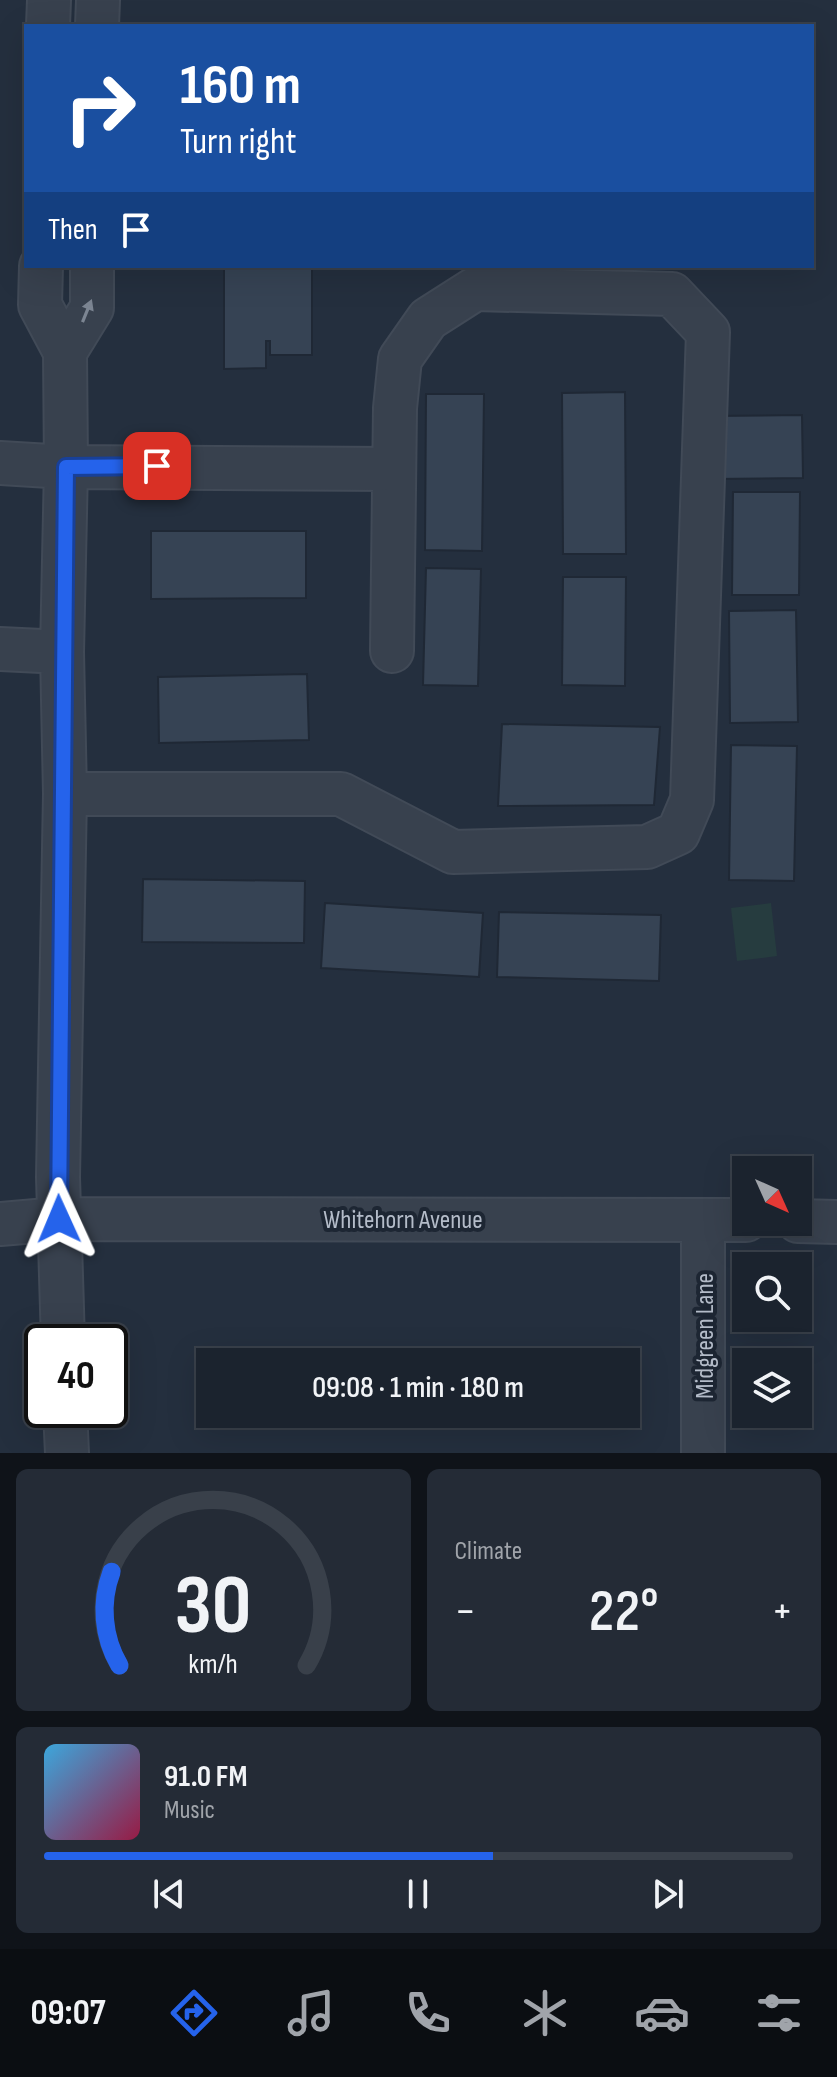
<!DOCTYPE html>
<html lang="en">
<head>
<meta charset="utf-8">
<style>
  :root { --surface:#1b232e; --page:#242b36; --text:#f1f3f6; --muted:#a0a4aa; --line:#39404a; --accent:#2563eb }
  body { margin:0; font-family:"Sofia Sans Condensed",sans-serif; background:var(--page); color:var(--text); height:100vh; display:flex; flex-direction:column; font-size:30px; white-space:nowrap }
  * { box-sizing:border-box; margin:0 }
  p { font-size:26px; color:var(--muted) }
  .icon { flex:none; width:44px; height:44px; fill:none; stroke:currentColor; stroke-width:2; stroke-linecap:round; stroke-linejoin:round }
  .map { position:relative; height:1453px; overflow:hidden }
  .drawer { display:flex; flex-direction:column; gap:16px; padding:16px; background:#0f1319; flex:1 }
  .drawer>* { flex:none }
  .hud { position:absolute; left:24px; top:24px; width:790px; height:244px; border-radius:0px; box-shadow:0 8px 32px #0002,0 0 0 2px var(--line); background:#1a4fa0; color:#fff; overflow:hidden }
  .needle { width:52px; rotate:135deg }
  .buttons { position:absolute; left:732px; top:1156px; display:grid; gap:16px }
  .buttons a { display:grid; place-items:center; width:80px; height:80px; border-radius:0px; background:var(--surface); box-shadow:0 8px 32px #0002,0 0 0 2px var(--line); font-size:40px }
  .speed { position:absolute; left:24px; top:1324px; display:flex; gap:16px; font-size:40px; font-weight:700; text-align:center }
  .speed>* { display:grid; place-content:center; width:104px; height:104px; border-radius:50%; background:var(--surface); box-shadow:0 8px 32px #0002,0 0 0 2px var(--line); line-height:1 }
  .speed .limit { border:4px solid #111; border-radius:12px; background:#fff; color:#111 }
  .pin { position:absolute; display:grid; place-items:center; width:68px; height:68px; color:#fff; margin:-34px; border-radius:16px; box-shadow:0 4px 12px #0006 }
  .me { position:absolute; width:88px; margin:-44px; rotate:359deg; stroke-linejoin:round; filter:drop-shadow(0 0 6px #0008) }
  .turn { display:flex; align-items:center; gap:28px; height:168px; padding:0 24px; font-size:36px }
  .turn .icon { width:104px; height:104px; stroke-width:2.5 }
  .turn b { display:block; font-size:56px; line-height:68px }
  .then { display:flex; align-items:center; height:76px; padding:0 24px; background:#0003; gap:16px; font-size:30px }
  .big { font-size:60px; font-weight:600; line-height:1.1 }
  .drawer .card { flex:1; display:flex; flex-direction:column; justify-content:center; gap:12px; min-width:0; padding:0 28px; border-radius:12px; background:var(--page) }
  .drawer .dial { align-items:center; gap:0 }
  .dial svg { height:208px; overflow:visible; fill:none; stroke:var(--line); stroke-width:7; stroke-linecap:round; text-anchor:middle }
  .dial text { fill:var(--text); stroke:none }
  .song { display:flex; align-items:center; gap:24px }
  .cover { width:96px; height:96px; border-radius:12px; background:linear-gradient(135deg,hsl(200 70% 55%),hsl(340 70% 35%)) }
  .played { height:8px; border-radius:4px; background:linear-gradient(90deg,var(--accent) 60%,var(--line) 60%) }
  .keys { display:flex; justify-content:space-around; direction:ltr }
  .heat { display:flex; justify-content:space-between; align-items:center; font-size:44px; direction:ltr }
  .drawer .tiles { flex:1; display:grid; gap:16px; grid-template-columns:1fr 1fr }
  .card:last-child { grid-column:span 2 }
  .trip { position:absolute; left:196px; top:1348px; width:444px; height:80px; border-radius:0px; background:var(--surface); box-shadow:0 8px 32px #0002,0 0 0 2px var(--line); font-weight:600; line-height:80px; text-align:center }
  .menu { display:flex; height:128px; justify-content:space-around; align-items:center; background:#0b0e12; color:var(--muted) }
  .menu .icon { width:56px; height:56px }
  .menu .selected { color:var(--accent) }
  .menu b { font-size:36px; color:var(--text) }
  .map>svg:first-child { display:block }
</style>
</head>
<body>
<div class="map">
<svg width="837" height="1453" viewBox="0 0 837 1453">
  <rect width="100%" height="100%" fill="#242f3e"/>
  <!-- green -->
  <path fill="#263c3f" d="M771 903 777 956 737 961 731 908Z"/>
  <!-- building -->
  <path fill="#364354" stroke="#1f2835" stroke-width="2" d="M224 266H312V355H270V341H266V368L224 369Z
    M625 392 626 554H563L562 393Z
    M426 394H484L482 551 425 550Z
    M802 415 803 478 712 479 711 416Z
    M733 492H800L799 595H732Z
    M151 531H306V598L151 599Z
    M426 568 481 569 478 686 423 685Z
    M563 577H626L625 686 562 685Z
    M796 610 798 722 730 723 729 611Z
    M307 674 309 740 159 743 158 677Z
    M502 724 660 727 654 805 498 806Z
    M731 745 797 746 794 881 729 880Z
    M143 879 305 881 304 943 142 942Z
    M325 903 483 913 479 977 321 968Z
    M499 912 661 915 659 981 497 977Z"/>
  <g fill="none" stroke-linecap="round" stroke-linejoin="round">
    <!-- minor casing -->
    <g stroke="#414a57" stroke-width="46">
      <path id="minor" d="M48 26 49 0
        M97 26 98 0
        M41 266 40 305 65 352 66 467 62 652 65 794 58 1177 63 1342
        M65 352 92 308V266
        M0 463 66 467 394 469
        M0 649 62 652
        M65 794H341L453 852 647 847 678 833 692 800 708 332 672 294 475 289 428 319 400 359 395 408 392 651
        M798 1221 837 1222
        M0 1224 59 1219 746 1220
        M65 1410 67 1453
        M703 1453V1220"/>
    </g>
    <!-- minor -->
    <use href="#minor" stroke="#38414e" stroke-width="42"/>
  </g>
  <!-- one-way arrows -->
  <defs><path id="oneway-solid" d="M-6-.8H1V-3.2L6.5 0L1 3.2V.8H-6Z" transform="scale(2)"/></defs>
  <use fill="#7c8592" href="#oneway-solid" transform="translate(87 311) rotate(-68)"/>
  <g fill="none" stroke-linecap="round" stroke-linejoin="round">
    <!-- route casing -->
    <g stroke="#184099" stroke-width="20">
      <path id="route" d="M59 1219 66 467 157 466"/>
    </g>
    <!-- route -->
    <use href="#route" stroke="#2563eb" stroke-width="14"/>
  </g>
  <g text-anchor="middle" stroke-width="8" stroke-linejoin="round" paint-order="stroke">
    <!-- street labels -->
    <g font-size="26" fill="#b4bcc9" stroke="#1d2633">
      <text x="403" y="1228">Whitehorn Avenue</text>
      <text transform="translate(704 1336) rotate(-90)" y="9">Midgreen Lane</text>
    </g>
  </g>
</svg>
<div class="buttons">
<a><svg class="needle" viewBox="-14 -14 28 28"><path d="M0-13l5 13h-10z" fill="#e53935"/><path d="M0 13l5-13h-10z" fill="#a0a4aa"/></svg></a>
<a><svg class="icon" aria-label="search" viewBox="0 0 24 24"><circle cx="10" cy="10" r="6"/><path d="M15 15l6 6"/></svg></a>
<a><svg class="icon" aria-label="layers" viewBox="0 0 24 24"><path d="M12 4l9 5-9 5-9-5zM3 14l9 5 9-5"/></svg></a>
</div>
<div class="speed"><div class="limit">40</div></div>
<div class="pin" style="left:157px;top:466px;background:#d93025"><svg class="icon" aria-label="arrive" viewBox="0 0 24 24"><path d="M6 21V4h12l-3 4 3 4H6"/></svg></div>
<svg class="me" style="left:59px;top:1219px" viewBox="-20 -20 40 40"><path d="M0-17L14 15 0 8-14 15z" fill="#2563eb" stroke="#fff" stroke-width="4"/></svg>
<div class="trip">09:08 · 1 min · 180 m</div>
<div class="hud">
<div class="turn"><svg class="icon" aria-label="right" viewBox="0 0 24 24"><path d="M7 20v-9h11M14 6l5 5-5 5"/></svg><div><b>160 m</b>Turn right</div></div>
<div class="then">Then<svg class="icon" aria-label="arrive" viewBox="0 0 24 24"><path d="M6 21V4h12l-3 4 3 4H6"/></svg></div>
</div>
</div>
<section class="drawer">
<div class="tiles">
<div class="card dial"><svg viewBox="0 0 100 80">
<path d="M14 69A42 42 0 1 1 86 69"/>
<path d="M14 69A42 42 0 0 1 11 33" stroke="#2563eb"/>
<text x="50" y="56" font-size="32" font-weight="700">30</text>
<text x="50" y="72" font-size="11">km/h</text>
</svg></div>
<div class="card"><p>Climate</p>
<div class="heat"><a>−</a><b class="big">22°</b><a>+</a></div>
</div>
<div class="card">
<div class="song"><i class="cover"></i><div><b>91.0 FM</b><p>Music</p></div></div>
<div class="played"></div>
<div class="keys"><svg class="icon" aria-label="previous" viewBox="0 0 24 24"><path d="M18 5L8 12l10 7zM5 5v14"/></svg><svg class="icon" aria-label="pause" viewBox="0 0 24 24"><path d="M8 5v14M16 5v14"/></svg><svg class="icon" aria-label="next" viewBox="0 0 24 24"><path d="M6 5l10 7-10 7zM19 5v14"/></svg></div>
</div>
</div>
</section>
<nav class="menu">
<b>09:07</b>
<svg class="icon selected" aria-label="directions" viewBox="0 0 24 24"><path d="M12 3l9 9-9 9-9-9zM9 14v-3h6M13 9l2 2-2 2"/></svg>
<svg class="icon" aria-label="music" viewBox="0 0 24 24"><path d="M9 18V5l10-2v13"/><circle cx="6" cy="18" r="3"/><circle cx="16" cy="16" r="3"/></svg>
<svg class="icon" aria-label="phone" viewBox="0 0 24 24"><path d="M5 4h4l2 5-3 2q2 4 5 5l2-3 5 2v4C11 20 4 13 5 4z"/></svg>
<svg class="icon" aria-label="climate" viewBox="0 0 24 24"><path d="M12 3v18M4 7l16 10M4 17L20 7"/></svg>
<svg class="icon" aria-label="car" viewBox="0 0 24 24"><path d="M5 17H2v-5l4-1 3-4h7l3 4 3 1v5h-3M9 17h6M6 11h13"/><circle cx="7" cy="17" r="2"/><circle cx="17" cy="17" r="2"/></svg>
<svg class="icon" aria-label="filters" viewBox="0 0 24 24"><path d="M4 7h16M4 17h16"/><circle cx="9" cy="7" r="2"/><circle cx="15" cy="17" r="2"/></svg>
</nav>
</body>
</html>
